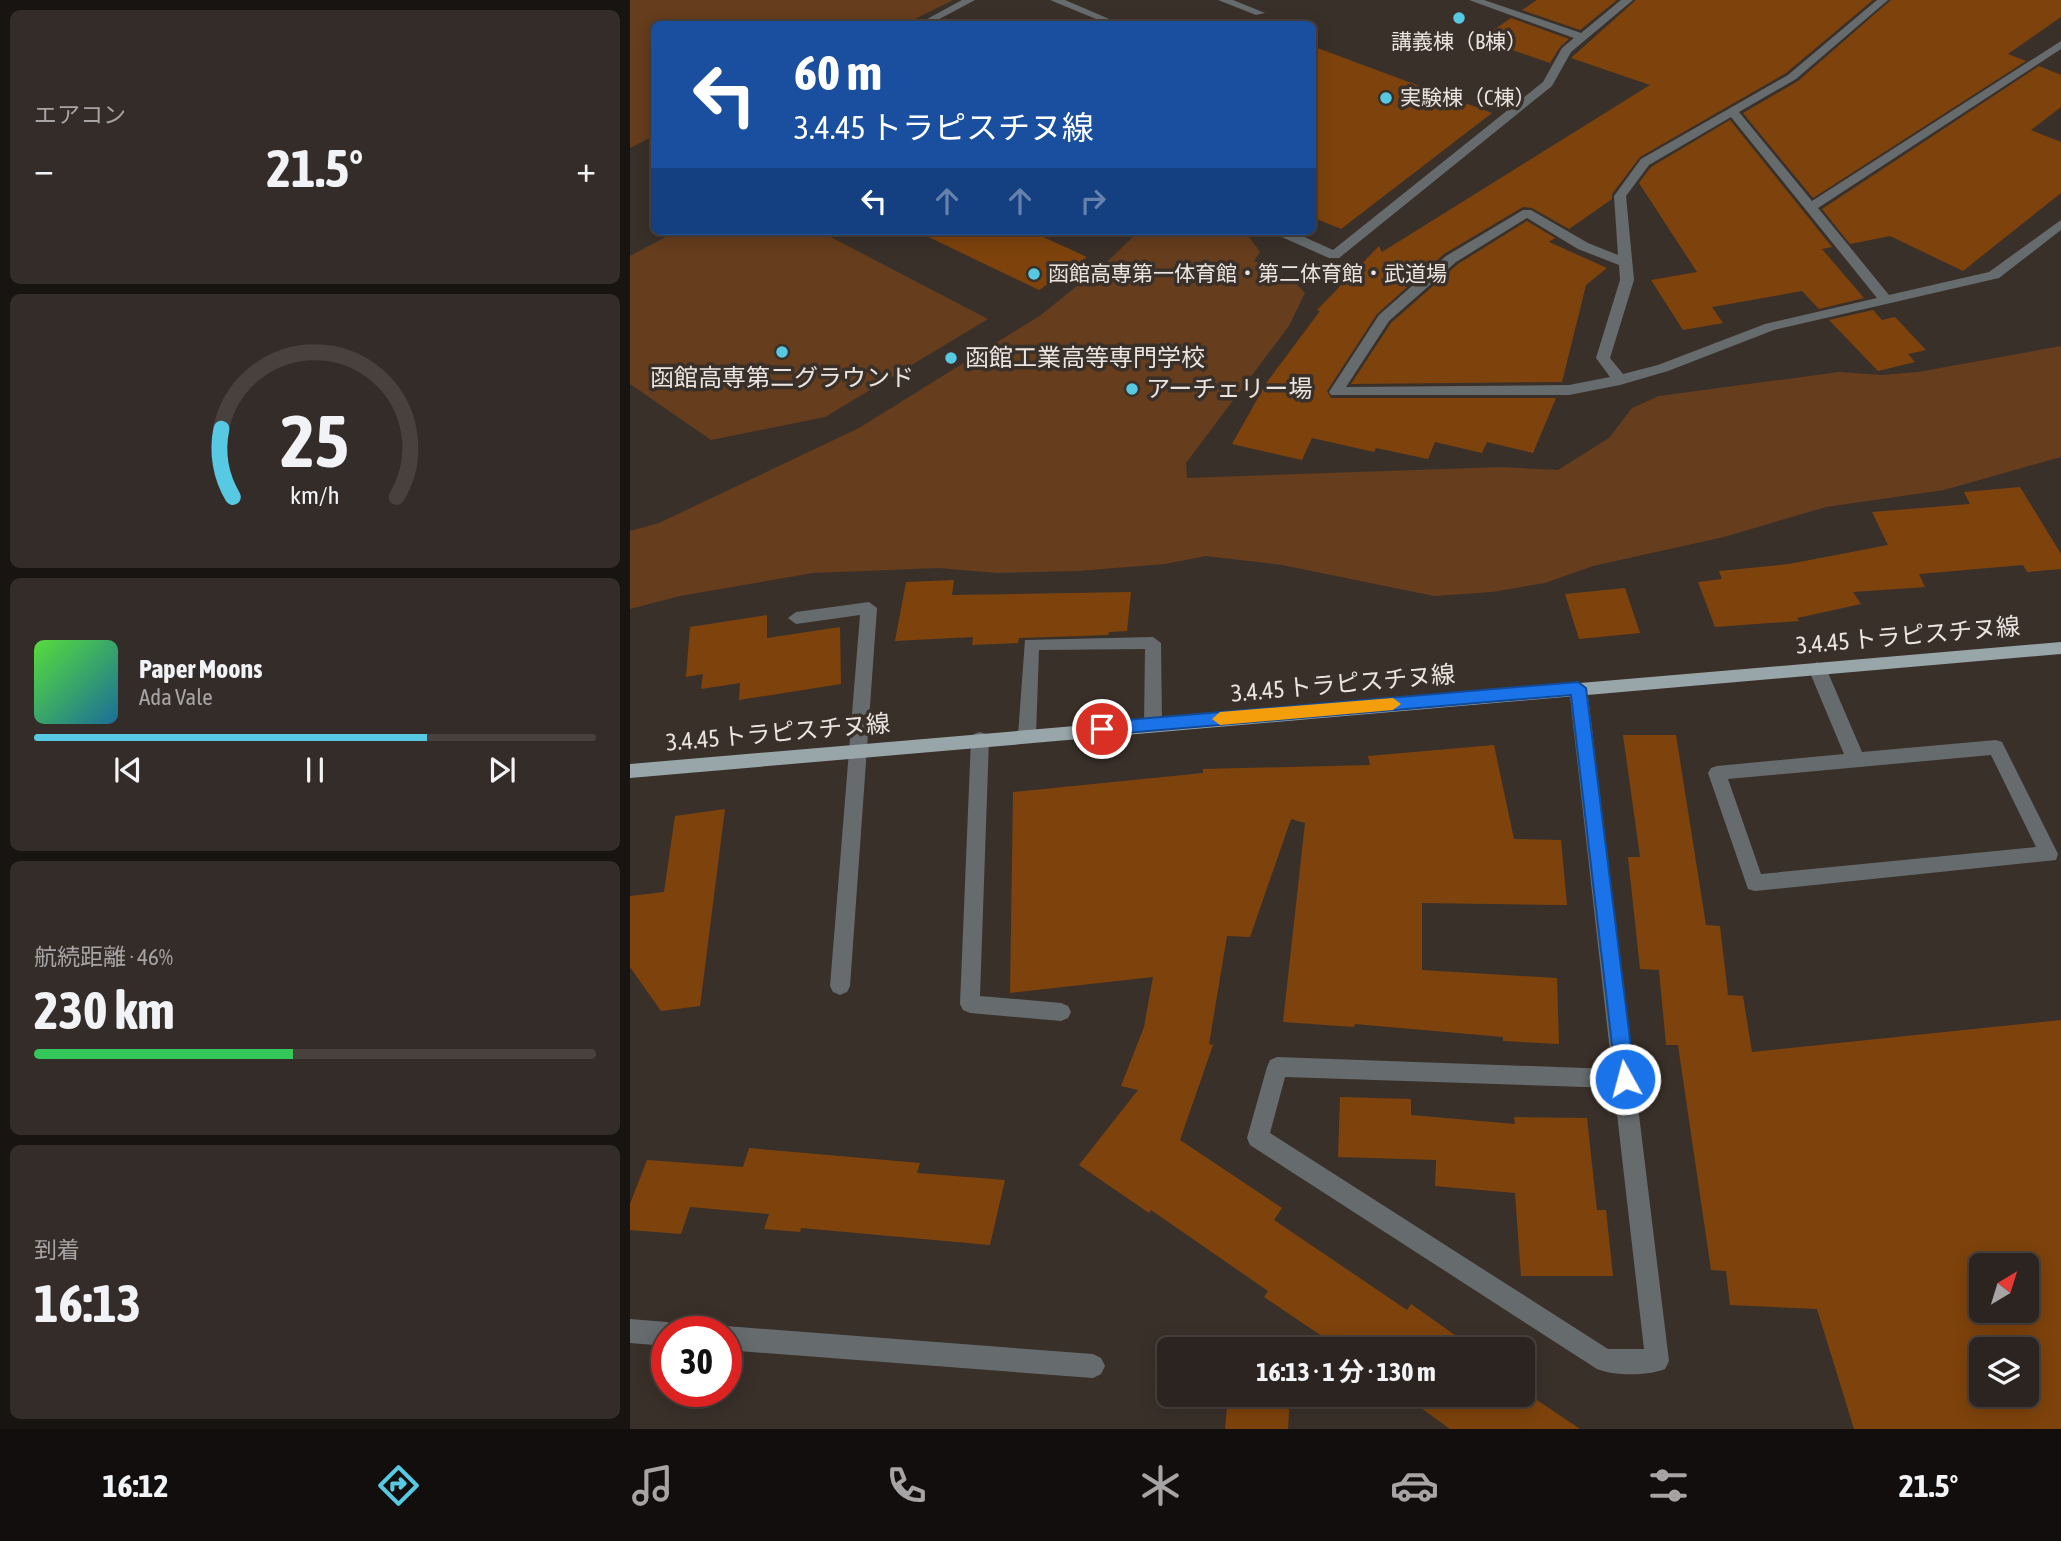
<!DOCTYPE html>
<html lang="ja">
<head>
<meta charset="utf-8">
<style>
  :root { --surface:#2c2420; --page:#342c29; --text:#f1f3f6; --muted:#a6a4a5; --line:#48413e; --accent:#57c9e2 }
  body { margin:0; font-family:"Asap Condensed","Noto Sans JP",sans-serif; background:var(--page); color:var(--text); height:100vh; display:flex; flex-direction:column; font-size:26px; white-space:nowrap }
  * { box-sizing:border-box; margin:0 }
  p { font-size:23px; color:var(--muted) }
  .icon { flex:none; width:38px; height:38px; fill:none; stroke:currentColor; stroke-width:2; stroke-linecap:round; stroke-linejoin:round }
  .map { position:relative; flex:1; overflow:hidden }
  .side { display:flex; flex-direction:column; gap:10px; padding:10px; background:#181412; width:630px }
  .side>* { flex:none }
  .hud { position:absolute; left:21px; top:21px; width:665px; height:214px; border-radius:10px; box-shadow:0 4px 18px #0003,0 0 0 2px var(--line); background:#1a4fa0; color:#fff; overflow:hidden }
  .needle { width:46px; rotate:38deg }
  .tools { position:absolute; left:1339px; top:1253px; display:grid; gap:14px }
  .tools a { display:grid; place-items:center; width:70px; height:70px; border-radius:10px; background:var(--surface); box-shadow:0 4px 18px #0003,0 0 0 2px var(--line); font-size:35px }
  .speed { position:absolute; left:21px; top:1316px; display:flex; gap:14px; font-size:35px; font-weight:700; text-align:center }
  .speed>* { display:grid; place-content:center; width:91px; height:91px; border-radius:50%; background:var(--surface); box-shadow:0 4px 18px #0003,0 0 0 2px var(--line); line-height:1 }
  .speed .limit { border:10px solid #d22; background:#fff; color:#111 }
  .pin { position:absolute; display:grid; place-items:center; width:60px; height:60px; color:#fff; margin:-30px; border:4px solid #fff; border-radius:50%; box-shadow:0 2px 7px #0007 }
  .me { position:absolute; width:77px; margin:-38px; rotate:353deg; stroke-linejoin:round; filter:drop-shadow(0 0 5px #0008) }
  .turn { display:flex; align-items:center; gap:24px; height:147px; padding:0 28px; font-size:32px }
  .turn .icon { width:91px; height:91px; stroke-width:2.5 }
  .turn b { display:block; font-size:49px; line-height:60px }
  .lanes { display:flex; align-items:center; height:66px; padding:0 28px; background:#0003; justify-content:center; gap:35px; direction:ltr }
  .lanes .off { opacity:.35 }
  .big { font-size:52px; font-weight:700; line-height:1.1 }
  .side .widget { flex:1; display:flex; flex-direction:column; justify-content:center; gap:10px; min-width:0; padding:0 24px; border-radius:10px; background:var(--page) }
  .side .dial { align-items:center; gap:0 }
  .dial svg { height:182px; overflow:visible; fill:none; stroke:var(--line); stroke-width:7; stroke-linecap:round; text-anchor:middle }
  .dial text { fill:var(--text); stroke:none }
  .song { display:flex; align-items:center; gap:21px }
  .cover { width:84px; height:84px; border-radius:10px; background:linear-gradient(135deg,hsl(110 70% 55%),hsl(200 70% 35%)) }
  .played { height:7px; border-radius:4px; background:linear-gradient(90deg,var(--accent) 70%,var(--line) 70%) }
  .keys { display:flex; justify-content:space-around; direction:ltr }
  .heat { display:flex; justify-content:space-between; align-items:center; font-size:38px; direction:ltr }
  .charge { height:10px; border-radius:5px; background:linear-gradient(90deg,#34c759 46%,var(--line) 0) }
  .trip { position:absolute; left:527px; top:1337px; width:378px; height:70px; border-radius:10px; background:var(--surface); box-shadow:0 4px 18px #0003,0 0 0 2px var(--line); font-weight:700; line-height:70px; text-align:center }
  .menu { display:flex; height:112px; justify-content:space-around; align-items:center; background:#120e0d; color:var(--muted) }
  .menu .icon { width:49px; height:49px }
  .menu .current { color:var(--accent) }
  .menu b { font-size:32px; color:var(--text) }
  main { display:flex; flex:1; min-height:0 }
  .map>svg:first-child { display:block }
</style>
</head>
<body>
<main>
<section class="side">
<div class="widget"><p>エアコン</p>
<div class="heat"><a>−</a><b class="big">21.5°</b><a>+</a></div>
</div>
<div class="widget dial"><svg viewBox="0 0 100 80">
<path d="M14 69A42 42 0 1 1 86 69"/>
<path d="M14 69A42 42 0 0 1 9 39" stroke="#57c9e2"/>
<text x="50" y="56" font-size="32" font-weight="700">25</text>
<text x="50" y="72" font-size="11">km/h</text>
</svg></div>
<div class="widget">
<div class="song"><i class="cover"></i><div><b>Paper Moons</b><p>Ada Vale</p></div></div>
<div class="played"></div>
<div class="keys"><svg class="icon" aria-label="previous" viewBox="0 0 24 24"><path d="M18 5L8 12l10 7zM5 5v14"/></svg><svg class="icon" aria-label="pause" viewBox="0 0 24 24"><path d="M8 5v14M16 5v14"/></svg><svg class="icon" aria-label="next" viewBox="0 0 24 24"><path d="M6 5l10 7-10 7zM19 5v14"/></svg></div>
</div>
<div class="widget"><p>航続距離 · 46%</p><b class="big">230 km</b><div class="charge"></div></div>
<div class="widget"><p>到着</p><b class="big">16:13</b></div>
</section>
<div class="map">
<svg width="1431" height="1429" viewBox="0 0 1431 1429">
  <rect width="100%" height="100%" fill="#3a302a"/>
  <!-- green -->
  <path fill="#663d1d" d="M0 0H323L275 24H24V136L0 148Z
    M47 231H189L358 319 195 417 81 440 0 384V256Z
    M509 231H548L561 234 610 231 617 234 630 252 624 261 664 281 675 293 659 326 556 463 557 478 872 467 928 470 979 438 1002 408 1029 396 1209 372 1251 375 1288 372 1431 346V457L1314 490 1196 507 1094 537 963 566 915 583 862 592 804 596 652 565 576 556 535 564 448 571 367 573 309 568 183 573 50 596 0 609V531L29 523 229 428 411 315 479 260Z"/>
  <!-- building -->
  <path fill="#7e430c" fill-rule="evenodd" d="M907 0H987L950 30 892 10Z
    M1006 0H1243L1156 73 1010 157 982 194V199L939 229 902 208 893 207 814 254 747 314 697 391 701 398H926L903 453 857 442 852 453 805 442 798 459 746 448 744 452 682 438 672 460 602 444 637 382 690 311 687 310 749 246 752 252 1020 85 941 58Z
    M1261 0H1431V17L1378 54 1396 61 1183 198 1113 113 1168 81Z
    M881 18 939 39 930 47 920 63 851 39Z
    M682 46 862 113 711 229 682 217Z
    M1409 66 1431 75V107L1401 130 1431 142V193L1333 271 1260 236 1220 244 1192 209Z
    M1100 120 1202 247 1192 249 1234 298 1189 309 1172 291 1082 307 1093 323 1053 330 1021 280 1067 272 1009 183 1021 167Z
    M897 221 925 238 919 242 977 268 956 285 932 382 721 384 761 323 828 264Z
    M286 231H400L457 257 409 290Z
    M1243 310 1252 320 1265 317 1296 350 1278 354 1285 362 1248 371 1199 320Z
    M1390 487 1431 554V569L1397 572 1393 565 1289 574 1295 587 1223 592 1231 604 1167 618 1169 621 1085 627 1068 582 1092 579 1089 571 1159 564 1258 545 1242 512 1340 504 1334 492Z
    M324 580 322 595 501 592 497 631 479 632 478 635 389 638 388 643 342 645 343 637 265 641 276 582Z
    M995 588 1010 633 949 639 935 594Z
    M137 615V638L210 627 211 684 109 700 110 683 71 689 73 674 56 677 60 627Z
    M993 735H1046L1076 925 1090 926 1098 995 1113 996 1122 1052 1431 1020V1429H1224L1187 1309 1100 1305 1096 1271 1081 1270 1048 1045H1036L1029 970 1010 969 998 857H1010ZM1351 1265H1396V1311H1351ZM1351 1349H1396V1395H1351Z
    M864 745 884 839 931 840 937 905 792 903V970L927 978 929 1044 873 1041V1037L725 1024 724 1027 653 1022 675 823 661 819 620 937 597 936 579 1044 583 1045 550 1140 652 1208 644 1220 777 1310 781 1304 839 1345 836 1349H711L634 1297 638 1291 521 1210 519 1213 449 1165 508 1090 491 1086 514 1027 523 977 380 993 383 792 573 773V769L740 765 738 756Z
    M95 809 70 1006 31 1011 0 967V896L34 892 45 816Z
    M710 1097 781 1099V1115L885 1124 884 1117 957 1118 967 1210H976L983 1276H891L885 1193 805 1186 806 1160 708 1157Z
    M119 1148 290 1163 287 1173 375 1180 360 1245 171 1228 170 1232 134 1229 139 1214 60 1207 51 1234 0 1230V1204L17 1160 113 1167Z
    M892 1390 950 1429H820L773 1395H892Z
    M598 1395H660L658 1429H595Z"/>
  <g fill="none" stroke-linecap="round" stroke-linejoin="round">
    <!-- service -->
    <path fill="#666c6e" fill-rule="evenodd" d="M332 0H345L300 24H288Z
      M420 0H435L491 24H478Z
      M588 0H603L635 13 626 15Z
      M839 0H854L951 33 991 0H1003L941 52 922 86 709 258H699L645 234 644 231H661L703 250 913 82 932 48 944 38Z
      M469 231H484L485 233 479 237Z
      M239 602 247 608 220 986 217 992 210 995 203 992 200 986 230 615 166 624 158 618 166 612Z
      M523 637 531 643 532 724 529 729H517L514 724 515 649 409 650 406 735 403 740H391L388 735 395 640Z
      M1187 662 1196 668 1232 752 1366 740 1372 742 1428 854 1426 860 1125 891 1118 889 1078 773 1081 768 1087 766 1214 754 1178 668ZM1361 755 1406 847 1131 874 1098 779Z
      M350 732 356 734 359 739 350 996 431 1003 438 1006 441 1012 438 1018 431 1021 340 1013 333 1010 330 1004 341 739 344 734Z"/>
    <!-- minor -->
    <path fill="#666c6e" fill-rule="evenodd" d="M1247 0H1258L1166 79 1109 112 1182 201 1431 41V49L1188 208 1259 295 1359 272 1431 220V230L1369 278 1144 330 1038 371 990 385 939 395H701L699 392 749 315 816 256 893 210H901L958 243 988 255 984 196 1011 159 1158 75ZM1101 117 1247 298 1135 324 1028 365 993 374 980 358 1004 280 996 196 1019 165ZM897 218 948 249 989 265 990 280 966 358 980 377 939 385 716 387 759 321 826 262Z
      M948 681 957 688 1039 1361 1035 1369C1018 1376 984 1376 967 1369L620 1145 617 1138 637 1067 640 1060 647 1057 982 1069 939 688ZM655 1077 984 1088 1014 1349H978L640 1133Z
      M0 1319 37 1322 45 1326 48 1332H37V1346L0 1343Z
      M96 1326 463 1354 471 1358 475 1366 471 1374 463 1378 96 1350V1332H87Z"/>
    <!-- primary -->
    <path fill="#98a5a9" fill-rule="evenodd" d="M1431 642V654L0 778V764Z"/>
  </g>
  <!-- route -->
  <path fill="#1a73e8" stroke="#114b97" stroke-width="2" d="M948 682 956 688 1005 1079 1002 1085 995 1088 988 1085 986 1079 941 695 472 735 464 729 472 722Z"/>
  <!-- slow -->
  <path fill="#f59e0b" d="M763 698 771 704 763 710 590 725 582 719 590 712Z"/>
  <!-- markers -->
  <g fill="#57c9e2" stroke="#3a302a" stroke-width="2.5">
    <circle cx="829" cy="18" r="7"/>
    <circle cx="756" cy="98" r="7"/>
    <circle cx="404" cy="274" r="7"/>
    <circle cx="152" cy="352" r="7"/>
    <circle cx="321" cy="358" r="7"/>
    <circle cx="502" cy="389" r="7"/>
  </g>
  <g text-anchor="middle" stroke-width="7" stroke-linejoin="round" paint-order="stroke">
    <!-- far-poi labels -->
    <g font-size="21" fill="#ebe4e0" stroke="#3a302a" text-anchor="start">
      <text x="829" y="49" text-anchor="middle">講義棟（B棟）</text>
      <text x="770" y="105">実験棟（C棟）</text>
      <text x="418" y="281">函館高専第一体育館・第二体育館・武道場</text>
    </g>
    <!-- poi labels -->
    <g font-size="24" fill="#ebe4e0" stroke="#3a302a" text-anchor="start">
      <text x="335" y="366">函館工業高等専門学校</text>
      <text x="152" y="386" text-anchor="middle">函館高専第二グラウンド</text>
      <text x="516" y="397">アーチェリー場</text>
    </g>
    <!-- street labels -->
    <g font-size="24" fill="#ebe4e0" stroke="#3a302a">
      <text transform="translate(1278 636) rotate(-5)" y="8">3.4.45 トラピスチヌ線</text>
      <text transform="translate(713 684) rotate(-5)" y="8">3.4.45 トラピスチヌ線</text>
      <text transform="translate(148 733) rotate(-5)" y="8">3.4.45 トラピスチヌ線</text>
    </g>
  </g>
</svg>
<div class="tools">
<a><svg class="needle" viewBox="-14 -14 28 28"><path d="M0-13l5 13h-10z" fill="#e53935"/><path d="M0 13l5-13h-10z" fill="#a6a4a5"/></svg></a>
<a><svg class="icon" aria-label="layers" viewBox="0 0 24 24"><path d="M12 4l9 5-9 5-9-5zM3 14l9 5 9-5"/></svg></a>
</div>
<div class="speed"><div class="limit">30</div></div>
<div class="pin" style="left:472px;top:729px;background:#d93025"><svg class="icon" aria-label="arrive" viewBox="0 0 24 24"><path d="M6 21V4h12l-3 4 3 4H6"/></svg></div>
<svg class="me" style="left:995px;top:1079px" viewBox="-20 -20 40 40"><circle r="17" fill="#1a73e8" stroke="#fff" stroke-width="3"/><path d="M0-11L8 9 0 5-8 9z" fill="#fff"/></svg>
<div class="trip">16:13 · 1 分 · 130 m</div>
<div class="hud">
<div class="turn"><svg class="icon" aria-label="left" viewBox="0 0 24 24"><path d="M17 20v-9H6M10 6l-5 5 5 5"/></svg><div><b>60 m</b>3.4.45 トラピスチヌ線</div></div>
<div class="lanes"><svg class="icon" aria-label="left" viewBox="0 0 24 24"><path d="M17 20v-9H6M10 6l-5 5 5 5"/></svg><svg class="icon off" aria-label="ahead" viewBox="0 0 24 24"><path d="M12 20V5M6 11l6-6 6 6"/></svg><svg class="icon off" aria-label="ahead" viewBox="0 0 24 24"><path d="M12 20V5M6 11l6-6 6 6"/></svg><svg class="icon off" aria-label="right" viewBox="0 0 24 24"><path d="M7 20v-9h11M14 6l5 5-5 5"/></svg></div>
</div>
</div>
</main>
<nav class="menu">
<b>16:12</b>
<svg class="icon current" aria-label="directions" viewBox="0 0 24 24"><path d="M12 3l9 9-9 9-9-9zM9 14v-3h6M13 9l2 2-2 2"/></svg>
<svg class="icon" aria-label="music" viewBox="0 0 24 24"><path d="M9 18V5l10-2v13"/><circle cx="6" cy="18" r="3"/><circle cx="16" cy="16" r="3"/></svg>
<svg class="icon" aria-label="phone" viewBox="0 0 24 24"><path d="M5 4h4l2 5-3 2q2 4 5 5l2-3 5 2v4C11 20 4 13 5 4z"/></svg>
<svg class="icon" aria-label="climate" viewBox="0 0 24 24"><path d="M12 3v18M4 7l16 10M4 17L20 7"/></svg>
<svg class="icon" aria-label="car" viewBox="0 0 24 24"><path d="M5 17H2v-5l4-1 3-4h7l3 4 3 1v5h-3M9 17h6M6 11h13"/><circle cx="7" cy="17" r="2"/><circle cx="17" cy="17" r="2"/></svg>
<svg class="icon" aria-label="filters" viewBox="0 0 24 24"><path d="M4 7h16M4 17h16"/><circle cx="9" cy="7" r="2"/><circle cx="15" cy="17" r="2"/></svg>
<b>21.5°</b>
</nav>
</body>
</html>
